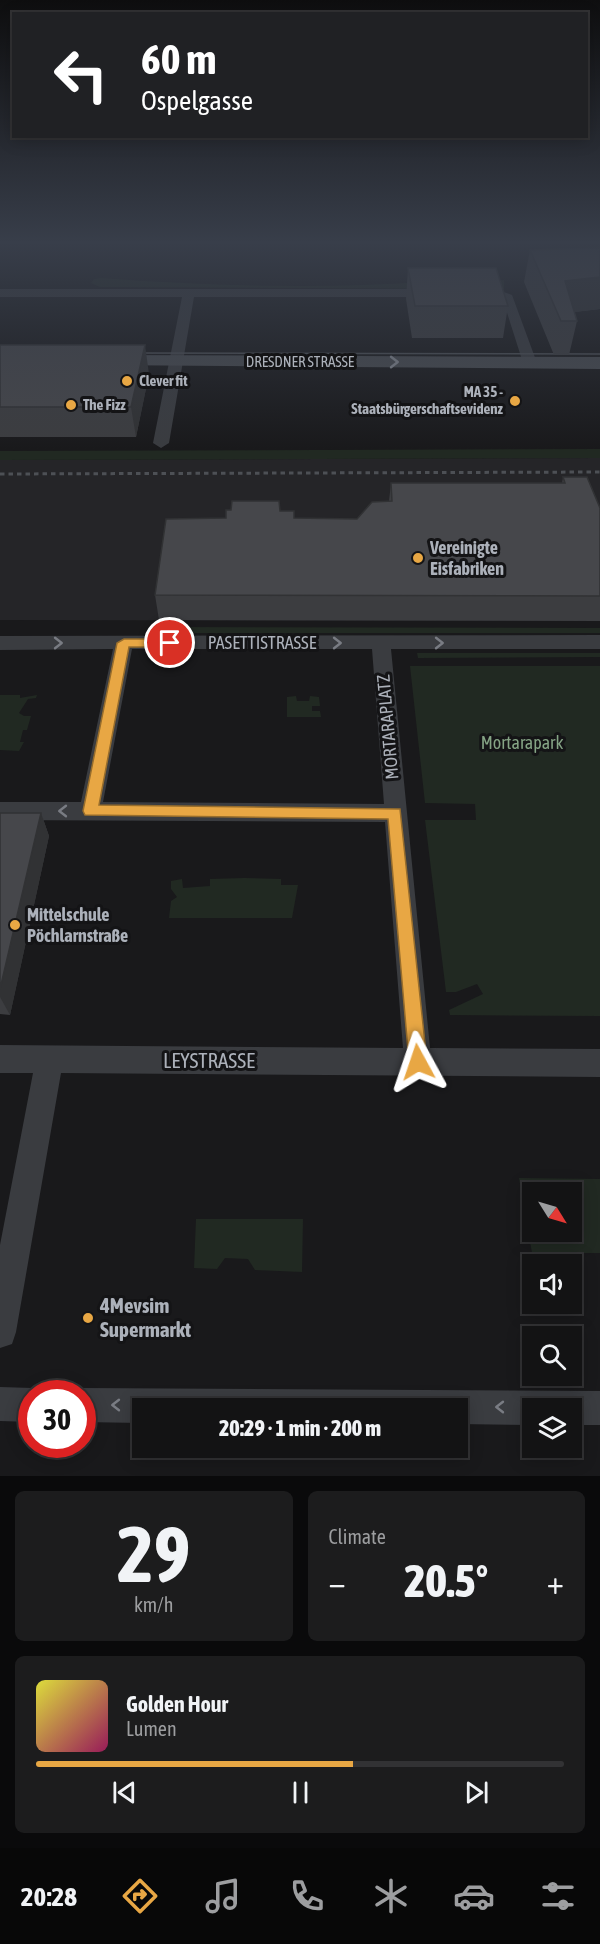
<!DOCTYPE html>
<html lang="en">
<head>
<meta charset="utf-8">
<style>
  :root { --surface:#131314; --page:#1c1c1d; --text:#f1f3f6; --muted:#9d9ea0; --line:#323234; --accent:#e8a744 }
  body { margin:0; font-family:"Asap Condensed",sans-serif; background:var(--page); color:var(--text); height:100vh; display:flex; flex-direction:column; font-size:22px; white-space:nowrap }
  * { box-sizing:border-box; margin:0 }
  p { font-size:20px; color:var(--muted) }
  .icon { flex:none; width:33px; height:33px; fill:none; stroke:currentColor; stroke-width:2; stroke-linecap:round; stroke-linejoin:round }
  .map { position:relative; height:1476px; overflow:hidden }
  .drawer { display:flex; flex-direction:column; gap:15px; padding:15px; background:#0a0a0b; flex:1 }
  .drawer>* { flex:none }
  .banner { position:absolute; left:12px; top:12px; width:576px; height:126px; border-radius:0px; box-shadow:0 3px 15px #0003,0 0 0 2px var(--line); background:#202124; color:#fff; overflow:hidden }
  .needle { width:39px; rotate:127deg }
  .buttons { position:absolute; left:522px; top:1182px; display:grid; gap:12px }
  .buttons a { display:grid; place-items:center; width:60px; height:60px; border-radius:0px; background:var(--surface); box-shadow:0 3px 15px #0003,0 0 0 2px var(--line); font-size:30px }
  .speed { position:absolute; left:18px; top:1380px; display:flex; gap:12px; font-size:30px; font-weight:700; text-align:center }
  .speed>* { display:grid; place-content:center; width:78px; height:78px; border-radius:50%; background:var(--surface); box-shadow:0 3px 15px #0003,0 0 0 2px var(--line); line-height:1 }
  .speed .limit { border:9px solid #d22; background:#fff; color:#111 }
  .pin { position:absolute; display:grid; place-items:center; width:51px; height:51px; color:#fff; margin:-26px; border:3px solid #fff; border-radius:50%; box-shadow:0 2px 6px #0007 }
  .me { position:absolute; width:66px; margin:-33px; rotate:355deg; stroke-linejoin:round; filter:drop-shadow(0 0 4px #0008) }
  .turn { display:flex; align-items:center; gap:21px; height:126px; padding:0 30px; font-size:27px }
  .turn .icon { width:78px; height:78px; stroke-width:2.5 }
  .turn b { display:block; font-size:42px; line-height:51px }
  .big { font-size:45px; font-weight:800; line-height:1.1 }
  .drawer .widget { flex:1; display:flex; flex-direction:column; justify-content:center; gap:9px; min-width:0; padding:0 21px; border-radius:9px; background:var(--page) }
  .drawer .dial { align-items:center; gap:0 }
  .dial b { font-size:78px; line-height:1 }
  .song { display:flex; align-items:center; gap:18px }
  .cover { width:72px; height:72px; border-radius:9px; background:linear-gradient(135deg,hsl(60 70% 55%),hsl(330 70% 35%)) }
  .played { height:6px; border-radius:3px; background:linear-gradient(90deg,var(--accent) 60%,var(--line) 60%) }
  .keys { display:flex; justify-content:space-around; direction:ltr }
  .heat { display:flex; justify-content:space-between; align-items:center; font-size:33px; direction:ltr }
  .drawer .tiles { flex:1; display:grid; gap:15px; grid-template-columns:1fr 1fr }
  .widget:last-child { grid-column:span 2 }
  .trip { position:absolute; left:132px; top:1398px; width:336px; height:60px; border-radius:0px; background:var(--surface); box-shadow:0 3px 15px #0003,0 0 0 2px var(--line); font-weight:800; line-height:60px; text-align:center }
  .tab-bar { display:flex; height:96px; justify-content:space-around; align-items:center; background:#080808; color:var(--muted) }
  .tab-bar .icon { width:42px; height:42px }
  .tab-bar .on { color:var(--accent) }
  .tab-bar b { font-size:27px; color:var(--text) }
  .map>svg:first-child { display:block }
</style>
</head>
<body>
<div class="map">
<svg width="600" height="1476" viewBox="0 0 600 1476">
  <rect width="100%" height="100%" fill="#19191b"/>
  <!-- built -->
  <path fill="#252528" d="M600 458V621L0 620V460Z"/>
  <!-- green -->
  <path fill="#212922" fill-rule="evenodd" d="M101 278C210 286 316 289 424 282L428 287 504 280V289L100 287 91 283 94 279Z
    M600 449V458L0 460V451Z
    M159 627 600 628V633H159Z
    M417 653H600V657L418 658Z
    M410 666H600V1016L450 1015 449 1010 483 994 477 984 456 992H446L425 820H476L475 804 425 803Z
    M0 695H20V698L37 695 36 698 28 699 19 713 24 716H31L27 730H23L20 742H24L19 751 0 750Z
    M296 696 297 701H309L310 696 319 697 320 706H312V711H320L321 717H287V697Z
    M244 878 281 879V885H298L292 918H169L171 901 177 897 171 889V881L182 879 183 888 210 886V879Z
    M519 1178 600 1179V1253H532ZM532 1192H572V1232H532Z
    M196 1219H303L302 1272 255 1270 248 1259 225 1258 217 1269 194 1268Z"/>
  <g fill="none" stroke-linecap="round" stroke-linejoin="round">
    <!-- minor -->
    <path fill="#3a3c40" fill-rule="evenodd" d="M0 289H433L439 293 433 297H194L169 443 161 448 153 443 182 297H0Z
      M476 289H495L512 295 537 363 535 366H525L523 363 503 300 493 297 472 296V290Z
      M600 635V649H391L430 1048 600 1049V1077L61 1073 16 1332 12 1344 0 1348V1245L33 1073H0V1045L403 1048 385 822 0 820V802H81L113 649 0 650V636ZM132 649H372L384 804 103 802Z
      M0 1387 32 1388 44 1393 32 1394V1422L0 1421Z
      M82 1388 600 1391V1425H572V1408H532V1425L458 1424V1408H142V1423L82 1422V1394H70Z"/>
    <!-- secondary -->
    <path fill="#484b50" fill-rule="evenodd" d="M108 355 600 357V369L101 365 98 361 101 357Z"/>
    <!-- tram -->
    <path stroke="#4d5055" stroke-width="1.5" d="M129 353 600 354"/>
    <!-- rail -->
    <path stroke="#4d5055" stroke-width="3" stroke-dasharray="4.5 4" stroke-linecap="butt" d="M0 474 600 472"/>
  </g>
  <!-- wall -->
  <path fill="#3c3d40" d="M530 250 600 309 574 312 577 321 569 355H554L524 282Z
    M408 268 508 306 503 338H412L406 299Z
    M0 345 149 374 136 437H0Z
    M563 477 600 508V621L159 620 155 595 226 518 280 511 295 518 357 519 389 501 391 483H562Z
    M0 813H41L49 836 10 1015 0 1014Z"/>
  <!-- shaded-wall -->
  <path fill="#313234" d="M600 277V309L558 314 565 281Z
    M145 345 149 374 136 437 131 407Z
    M41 813 49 836 10 1015 0 997V989Z"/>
  <!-- building -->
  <path fill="#46474b" stroke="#313234" stroke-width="1.5" d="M600 248V277L565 281 577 321H561L530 250Z
    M408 268H496L508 306H415Z
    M0 345H145L131 407H0Z
    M563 477H587L600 508V596L155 595 166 519 226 518V510H231L232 501H279L280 511H294V518L357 519 372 502 392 501 391 483H565Z
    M0 813H41L0 989Z"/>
  <!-- one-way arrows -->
  <defs><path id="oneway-chevron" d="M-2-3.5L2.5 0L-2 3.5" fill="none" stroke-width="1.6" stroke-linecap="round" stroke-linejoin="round" transform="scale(1.5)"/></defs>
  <use stroke="#898d95" href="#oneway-chevron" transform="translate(394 362)"/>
  <g stroke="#797c83">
    <use href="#oneway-chevron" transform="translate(58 643)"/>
    <use href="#oneway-chevron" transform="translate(337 643)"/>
    <use href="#oneway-chevron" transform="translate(439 643)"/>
    <use href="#oneway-chevron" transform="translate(63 811) rotate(180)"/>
    <use href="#oneway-chevron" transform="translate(116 1405) rotate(-180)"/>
    <use href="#oneway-chevron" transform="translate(500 1407) rotate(-180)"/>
  </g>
  <!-- sky -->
  <linearGradient id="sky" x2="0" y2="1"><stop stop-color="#0e0e0f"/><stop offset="0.54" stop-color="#383e4a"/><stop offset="1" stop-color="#383e4a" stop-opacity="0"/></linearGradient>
  <rect width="600" height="449" fill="url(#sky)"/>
  <!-- route -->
  <path fill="#e8a744" stroke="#976d2c" stroke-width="1.5" d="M124 639H170L177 643 170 647H129L99 805 400 809 427 1062 424 1068 418 1071 411 1068 409 1062 388 819 85 815 83 811 117 643Z"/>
  <!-- markers -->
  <g fill="#e8a744" stroke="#141416" stroke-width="2">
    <circle cx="127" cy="381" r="6"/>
    <circle cx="515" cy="401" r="6"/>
    <circle cx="71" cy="405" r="6"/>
    <circle cx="418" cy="558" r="6"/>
    <circle cx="15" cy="925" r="6"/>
    <circle cx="88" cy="1318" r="6"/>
  </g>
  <g text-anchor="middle" stroke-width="6" stroke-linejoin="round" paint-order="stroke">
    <!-- far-street labels -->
    <g font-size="15" fill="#acb1ba" stroke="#141416">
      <text x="300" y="367">DRESDNER STRASSE</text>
    </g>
    <!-- far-poi labels -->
    <g font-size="15" font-weight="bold" fill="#acb1ba" stroke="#141416" text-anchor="start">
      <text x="139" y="386">Clever fit</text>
      <text x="503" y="397" text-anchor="end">MA 35 -<tspan x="503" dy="17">Staatsbürgerschaftsevidenz</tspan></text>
      <text x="83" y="410">The Fizz</text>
    </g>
    <!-- poi labels -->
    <g font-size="18" font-weight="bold" fill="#acb1ba" stroke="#141416" text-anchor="start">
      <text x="430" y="554">Vereinigte<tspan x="430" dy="21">Eisfabriken</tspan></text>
      <text x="27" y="921">Mittelschule<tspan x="27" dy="21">Pöchlarnstraße</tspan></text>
    </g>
    <!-- street labels -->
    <g font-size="18" fill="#acb1ba" stroke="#141416">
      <text x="262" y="649">PASETTISTRASSE</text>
      <text transform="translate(388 727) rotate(-95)" y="6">MORTARAPLATZ</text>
    </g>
    <!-- park labels -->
    <g font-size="18" fill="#85a485" stroke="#141416">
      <text x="522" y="749">Mortarapark</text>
    </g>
    <!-- near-street labels -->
    <g font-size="21" fill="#acb1ba" stroke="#141416">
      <text x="209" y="1068">LEYSTRASSE</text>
    </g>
    <!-- near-poi labels -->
    <g font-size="21" font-weight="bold" fill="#acb1ba" stroke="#141416" text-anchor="start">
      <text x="100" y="1313">4Mevsim<tspan x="100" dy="24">Supermarkt</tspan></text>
    </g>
  </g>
</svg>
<div class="buttons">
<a><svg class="needle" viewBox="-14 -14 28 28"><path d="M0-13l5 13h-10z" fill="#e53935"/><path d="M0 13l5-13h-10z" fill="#9d9ea0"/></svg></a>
<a><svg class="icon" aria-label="sound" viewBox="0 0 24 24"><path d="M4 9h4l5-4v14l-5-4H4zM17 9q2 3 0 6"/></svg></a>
<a><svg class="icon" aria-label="search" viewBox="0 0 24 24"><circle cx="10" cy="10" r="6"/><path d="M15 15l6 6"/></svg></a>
<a><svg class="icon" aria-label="layers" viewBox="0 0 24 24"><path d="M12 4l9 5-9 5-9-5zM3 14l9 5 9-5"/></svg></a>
</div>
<div class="speed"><div class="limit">30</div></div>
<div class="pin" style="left:170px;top:643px;background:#d93025"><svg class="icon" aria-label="arrive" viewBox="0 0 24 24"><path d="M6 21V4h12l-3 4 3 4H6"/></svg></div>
<svg class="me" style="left:418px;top:1062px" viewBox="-20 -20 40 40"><path d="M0-17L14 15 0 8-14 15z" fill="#e8a744" stroke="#fff" stroke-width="4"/></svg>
<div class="trip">20:29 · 1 min · 200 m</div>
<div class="banner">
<div class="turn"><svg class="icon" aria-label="left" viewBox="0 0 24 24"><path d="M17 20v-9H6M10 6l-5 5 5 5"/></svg><div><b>60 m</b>Ospelgasse</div></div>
</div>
</div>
<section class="drawer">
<div class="tiles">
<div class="widget dial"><b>29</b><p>km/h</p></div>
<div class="widget"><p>Climate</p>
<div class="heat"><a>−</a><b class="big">20.5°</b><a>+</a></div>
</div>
<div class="widget">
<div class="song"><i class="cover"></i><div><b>Golden Hour</b><p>Lumen</p></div></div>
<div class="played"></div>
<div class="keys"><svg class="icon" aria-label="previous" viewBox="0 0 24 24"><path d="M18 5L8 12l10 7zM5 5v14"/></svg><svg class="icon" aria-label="pause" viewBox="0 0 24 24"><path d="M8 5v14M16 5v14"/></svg><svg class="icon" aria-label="next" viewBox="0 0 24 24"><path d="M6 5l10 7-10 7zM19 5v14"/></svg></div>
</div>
</div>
</section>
<nav class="tab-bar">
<b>20:28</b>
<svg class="icon on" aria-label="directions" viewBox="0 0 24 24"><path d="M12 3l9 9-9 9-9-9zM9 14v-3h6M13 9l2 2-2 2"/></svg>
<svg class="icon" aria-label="music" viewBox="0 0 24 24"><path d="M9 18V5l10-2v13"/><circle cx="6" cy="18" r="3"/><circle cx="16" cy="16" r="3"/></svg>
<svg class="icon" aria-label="phone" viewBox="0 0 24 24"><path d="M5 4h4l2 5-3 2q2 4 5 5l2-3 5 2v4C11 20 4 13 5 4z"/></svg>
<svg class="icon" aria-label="climate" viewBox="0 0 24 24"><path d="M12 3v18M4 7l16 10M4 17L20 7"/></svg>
<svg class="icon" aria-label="car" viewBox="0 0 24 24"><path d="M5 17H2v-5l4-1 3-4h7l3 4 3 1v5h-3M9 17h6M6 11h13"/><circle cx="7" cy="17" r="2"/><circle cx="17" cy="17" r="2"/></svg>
<svg class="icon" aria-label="filters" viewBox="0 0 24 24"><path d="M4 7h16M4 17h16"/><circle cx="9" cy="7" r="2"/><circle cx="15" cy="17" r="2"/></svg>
</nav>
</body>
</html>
